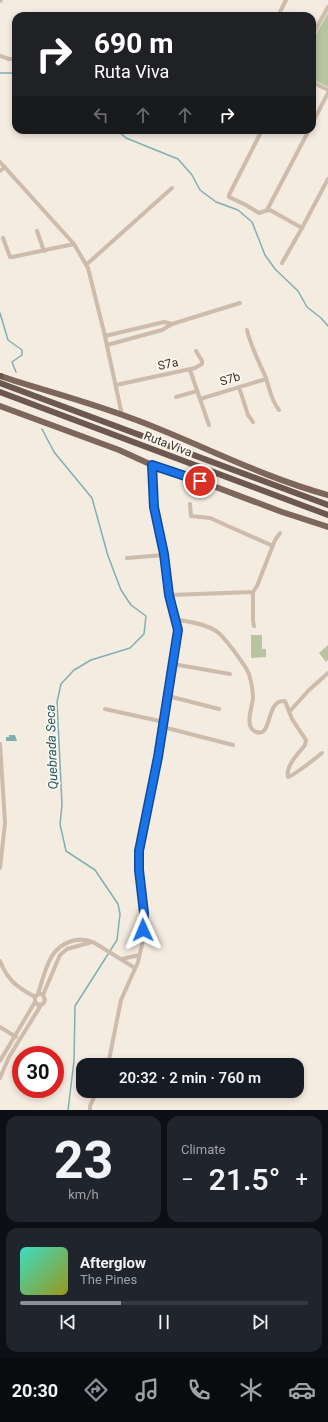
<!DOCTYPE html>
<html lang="en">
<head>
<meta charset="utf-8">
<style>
  :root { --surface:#171b24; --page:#20242c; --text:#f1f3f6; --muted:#9ea1a6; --line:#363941; --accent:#8c9099 }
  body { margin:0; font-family:Roboto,sans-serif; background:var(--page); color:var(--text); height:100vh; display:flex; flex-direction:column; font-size:15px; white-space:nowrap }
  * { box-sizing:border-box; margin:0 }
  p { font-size:13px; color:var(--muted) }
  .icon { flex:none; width:22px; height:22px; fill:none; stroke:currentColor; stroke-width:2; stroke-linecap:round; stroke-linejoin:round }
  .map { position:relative; height:1110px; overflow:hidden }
  .panel { display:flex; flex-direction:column; gap:6px; padding:6px; background:#0d0f14; flex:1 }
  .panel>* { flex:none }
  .guide { position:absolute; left:12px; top:12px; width:304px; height:122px; border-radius:12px; box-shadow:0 2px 6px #0003; background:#202124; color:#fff; overflow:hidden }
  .speed { position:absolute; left:12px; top:1046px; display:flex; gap:8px; font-size:20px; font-weight:700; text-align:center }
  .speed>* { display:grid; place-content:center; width:52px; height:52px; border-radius:50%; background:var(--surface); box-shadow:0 2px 6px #0003; line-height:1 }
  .speed .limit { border:6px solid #d22; background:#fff; color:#111 }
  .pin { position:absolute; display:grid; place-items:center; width:34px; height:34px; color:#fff; margin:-17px; border:2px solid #fff; border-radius:50%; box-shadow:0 1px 4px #0007 }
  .me { position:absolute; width:44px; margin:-22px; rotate:359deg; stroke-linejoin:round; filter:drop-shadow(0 0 3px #0008) }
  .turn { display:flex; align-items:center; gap:14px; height:84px; padding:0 16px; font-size:18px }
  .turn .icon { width:52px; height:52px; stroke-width:2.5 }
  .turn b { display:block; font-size:28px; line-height:34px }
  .lanes { display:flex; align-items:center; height:38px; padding:0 16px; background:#0003; justify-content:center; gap:20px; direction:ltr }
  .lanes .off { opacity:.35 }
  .big { font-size:30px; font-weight:600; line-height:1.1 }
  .panel .card { flex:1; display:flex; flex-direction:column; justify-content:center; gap:6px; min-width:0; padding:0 14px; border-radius:12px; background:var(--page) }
  .panel .dial { align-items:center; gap:0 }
  .dial b { font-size:52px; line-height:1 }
  .song { display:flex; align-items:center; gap:12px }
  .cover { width:48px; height:48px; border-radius:6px; background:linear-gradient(135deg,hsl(170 70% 55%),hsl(60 70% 35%)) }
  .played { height:4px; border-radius:2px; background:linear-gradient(90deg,var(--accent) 35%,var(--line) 35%) }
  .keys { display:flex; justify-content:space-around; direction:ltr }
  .heat { display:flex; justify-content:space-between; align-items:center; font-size:22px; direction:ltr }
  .panel .tiles { flex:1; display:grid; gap:6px; grid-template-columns:1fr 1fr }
  .card:last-child { grid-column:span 2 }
  .trip { position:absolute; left:76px; top:1058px; width:228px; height:40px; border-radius:12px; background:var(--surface); box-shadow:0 2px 6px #0003; font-weight:600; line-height:40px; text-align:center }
  .menu { display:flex; height:64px; justify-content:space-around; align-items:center; background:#090b0e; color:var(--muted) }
  .menu .icon { width:28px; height:28px }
  .menu .on { color:var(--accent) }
  .menu b { font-size:18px; color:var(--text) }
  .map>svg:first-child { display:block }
</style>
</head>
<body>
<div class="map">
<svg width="328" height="1110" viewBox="0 0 328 1110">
  <rect width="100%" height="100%" fill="#f4ebe1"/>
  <!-- green -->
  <path fill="#b8c4a0" d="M328 13V87L312 79V41Z
    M251 635H262V649H266V657L251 658Z
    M328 645V660L326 662 319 653Z"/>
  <!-- water -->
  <path fill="#7fb0b2" d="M9 735H15L17 741H6V737H9Z"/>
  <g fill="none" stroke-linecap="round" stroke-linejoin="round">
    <!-- stream -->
    <path stroke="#7fb0b2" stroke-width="1.5" d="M0 73H16
      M117 130 126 138 178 159 192 175 200 190 216 202 238 210 252 222 265 255 275 269 298 291 307 307 321 318 328 326
      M0 313 8 340 22 350V355L12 362 16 372
      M42 429 54 452 92 498 108 556 121 590 131 605 146 616 144 634 130 648 91 660 74 670 61 684 57 702 62 805 60 824 66 851 95 870 118 904 120 914 117 940 75 1006 74 1061 68 1110"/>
    <!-- minor -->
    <path stroke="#cdbbac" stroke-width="4" d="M0 1 1 0
      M278 16 286 0
      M312 36 328 7
      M0 56 9 59H16
      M312 82 328 90
      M312 124 328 93
      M262 130 229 195V197L246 205 259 213 265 211 270 210 302 228
      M0 162 74 244 88 268 104 332 122 415
      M0 171 5 167
      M267 210 309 130
      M37 231 44 251
      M3 238 10 257H12L74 244
      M282 263 302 228 328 179
      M86 265 172 188
      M247 330C251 347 259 362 266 378 270 390 271 400 279 410
      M105 336 164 322 172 324
      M107 345 162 330 172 324 240 303
      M190 370 209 425
      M116 385 195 368 202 364V361L196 351
      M239 387 248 415 253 422
      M176 397 197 391
      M200 399 266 379
      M190 504 191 516 210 518 273 546
      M127 558 164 555
      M169 595 253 592
      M175 619C188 622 204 623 216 631 223 635 246 666 249 674 251 681 253 691 253 698 252 708 244 727 256 732 273 738 265 699 285 701L292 719 306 740 305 745C299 753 285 766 288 777 293 776 316 758 322 753
      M254 626 253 621V592L257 586 275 540 280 533
      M173 664 230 674
      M168 696 219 709
      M105 709 164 722
      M290 711 308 691 328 673
      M163 727 233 745
      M0 744 5 823 0 868
      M122 959 139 955
      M0 961C8 981 17 987 35 997
      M38 994C42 982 45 967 52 956 61 942 78 936 93 942L135 968
      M43 995 60 955 67 949 92 942
      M0 1027 16 1037
      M0 1061 35 1002V997L38 994H41L43 995 45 1000 43 1004 38 1005 35 1002
      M108 1065 121 1000 138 962 143 940 144 913 139 870V851L158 757 178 630 169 595 164 555 154 507 152 465
      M0 1078 9 1057 41 1005
      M90 1110V1106L97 1091"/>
    <!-- primary -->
    <path stroke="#7d675c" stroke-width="6" d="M0 376C46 391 93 403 139 421 202 445 262 477 328 495
      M0 406 119 450 152 465 200 481 282 512 328 527"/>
    <!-- trunk -->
    <path stroke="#6c584f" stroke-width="6" d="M0 376H1
      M0 383 328 505
      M0 392 328 515"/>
  </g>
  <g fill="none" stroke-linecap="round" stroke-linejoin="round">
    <!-- route casing -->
    <g stroke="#114b97" stroke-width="10">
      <path id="route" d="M143 930 144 913 139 870V851L158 757 178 630 169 595 164 554 154 507 152 465 200 481"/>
    </g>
    <!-- route -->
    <use href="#route" stroke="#1a73e8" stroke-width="7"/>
  </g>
  <g text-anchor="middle" stroke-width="4" stroke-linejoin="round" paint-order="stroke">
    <!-- street labels -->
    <g font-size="12" fill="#3b302b" stroke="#fbf5ee">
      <text transform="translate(168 364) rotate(-12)" y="4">S7a</text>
      <text transform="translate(230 379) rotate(-16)" y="4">S7b</text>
      <text transform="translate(168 444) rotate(21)" y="4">Ruta Viva</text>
    </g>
    <!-- water labels -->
    <g font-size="13" font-style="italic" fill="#1f5a5e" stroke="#fbf5ee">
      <text transform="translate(51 747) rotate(-92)" y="5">Quebrada Seca</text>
    </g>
  </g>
</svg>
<div class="speed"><div class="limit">30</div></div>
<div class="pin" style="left:200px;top:481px;background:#d93025"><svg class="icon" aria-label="arrive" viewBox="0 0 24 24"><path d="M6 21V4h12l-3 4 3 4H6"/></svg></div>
<svg class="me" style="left:143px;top:930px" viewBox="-20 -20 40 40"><path d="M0-17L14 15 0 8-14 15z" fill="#1a73e8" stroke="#fff" stroke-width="4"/></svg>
<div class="trip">20:32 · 2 min · 760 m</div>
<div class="guide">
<div class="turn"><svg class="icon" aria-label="right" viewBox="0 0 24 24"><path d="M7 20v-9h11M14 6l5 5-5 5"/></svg><div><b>690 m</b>Ruta Viva</div></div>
<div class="lanes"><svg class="icon off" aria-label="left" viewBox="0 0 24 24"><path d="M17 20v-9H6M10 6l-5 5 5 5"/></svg><svg class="icon off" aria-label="ahead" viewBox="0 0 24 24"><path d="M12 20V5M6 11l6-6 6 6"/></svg><svg class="icon off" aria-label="ahead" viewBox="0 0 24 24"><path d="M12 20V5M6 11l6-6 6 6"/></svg><svg class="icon" aria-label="right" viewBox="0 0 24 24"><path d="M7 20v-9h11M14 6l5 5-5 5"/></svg></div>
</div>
</div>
<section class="panel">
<div class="tiles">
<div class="card dial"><b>23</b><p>km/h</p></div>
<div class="card"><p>Climate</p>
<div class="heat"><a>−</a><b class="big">21.5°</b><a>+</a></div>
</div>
<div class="card">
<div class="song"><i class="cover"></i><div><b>Afterglow</b><p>The Pines</p></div></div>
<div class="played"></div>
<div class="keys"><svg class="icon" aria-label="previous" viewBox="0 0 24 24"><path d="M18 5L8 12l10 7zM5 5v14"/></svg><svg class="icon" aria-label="pause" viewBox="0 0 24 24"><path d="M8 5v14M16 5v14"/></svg><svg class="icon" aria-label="next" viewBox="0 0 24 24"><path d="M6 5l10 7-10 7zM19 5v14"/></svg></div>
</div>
</div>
</section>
<nav class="menu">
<b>20:30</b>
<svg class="icon on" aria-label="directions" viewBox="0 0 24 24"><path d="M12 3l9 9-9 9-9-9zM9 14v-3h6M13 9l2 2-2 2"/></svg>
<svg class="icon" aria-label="music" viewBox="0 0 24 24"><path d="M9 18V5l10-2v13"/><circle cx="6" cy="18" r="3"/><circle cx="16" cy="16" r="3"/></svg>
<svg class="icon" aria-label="phone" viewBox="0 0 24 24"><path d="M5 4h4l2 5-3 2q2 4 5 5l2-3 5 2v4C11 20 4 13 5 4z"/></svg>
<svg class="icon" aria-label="climate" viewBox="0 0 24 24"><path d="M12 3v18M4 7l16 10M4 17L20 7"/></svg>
<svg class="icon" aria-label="car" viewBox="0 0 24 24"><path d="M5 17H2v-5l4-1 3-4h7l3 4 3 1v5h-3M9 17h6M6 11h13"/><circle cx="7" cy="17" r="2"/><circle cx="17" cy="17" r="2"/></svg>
</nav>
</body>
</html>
